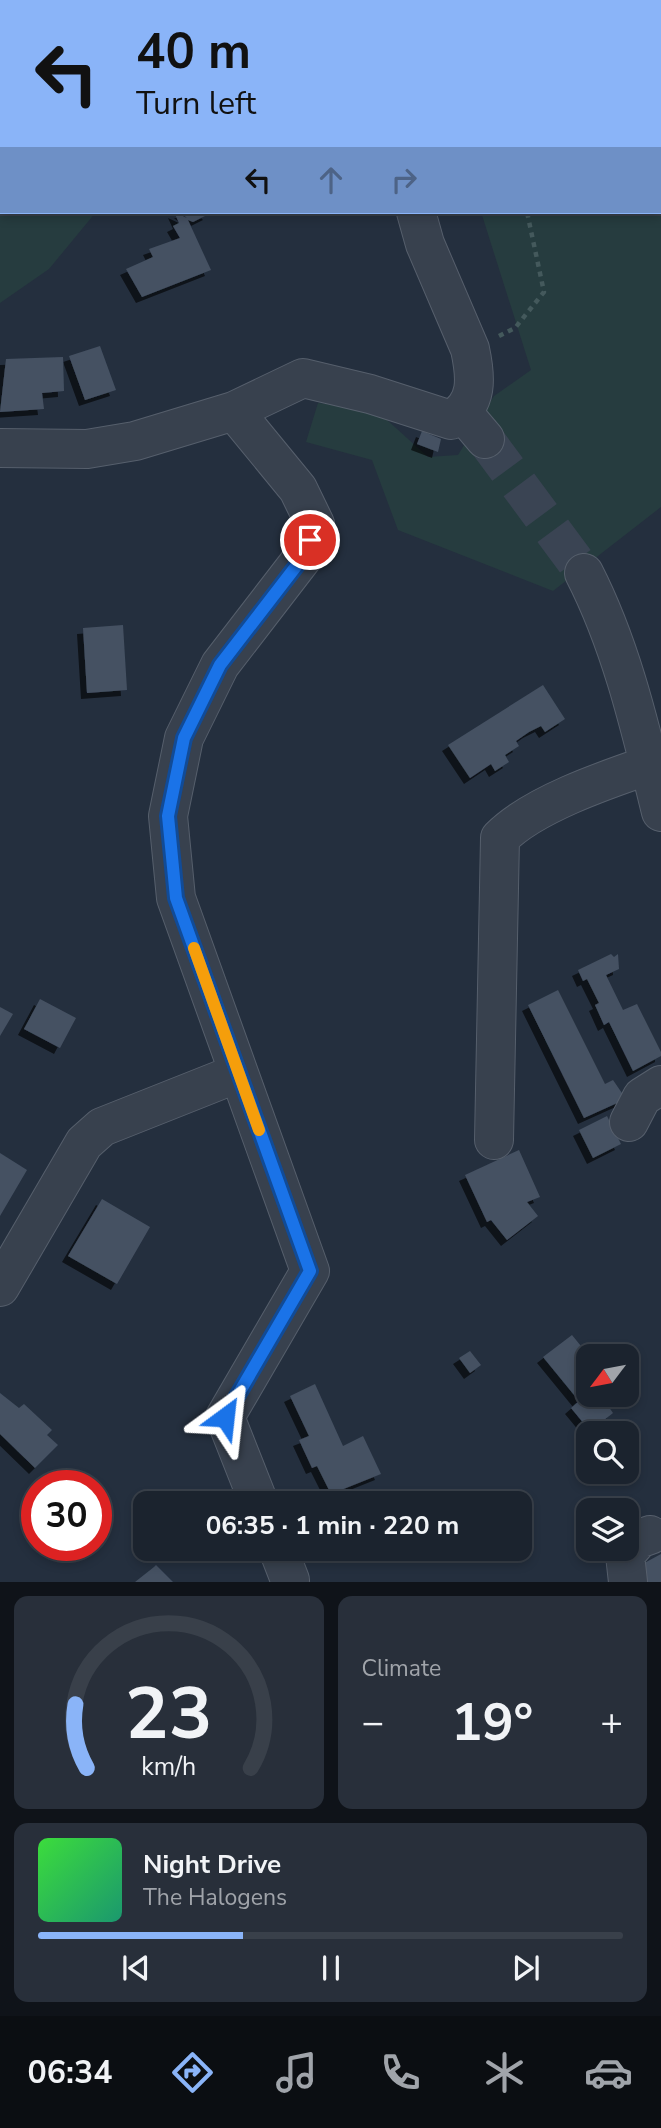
<!DOCTYPE html>
<html lang="en">
<head>
<meta charset="utf-8">
<style>
  :root { --surface:#1b232e; --page:#282f3a; --text:#f1f3f6; --muted:#a0a4aa; --line:#39404a; --accent:#8ab4f8 }
  body { margin:0; font-family:"Nunito Sans",sans-serif; background:var(--page); color:var(--text); height:100vh; display:flex; flex-direction:column; font-size:26px; white-space:nowrap }
  * { box-sizing:border-box; margin:0 }
  p { font-size:23px; color:var(--muted) }
  .icon { flex:none; width:38px; height:38px; fill:none; stroke:currentColor; stroke-width:2; stroke-linecap:round; stroke-linejoin:round }
  .map { position:relative; height:1582px; overflow:hidden }
  .panel { display:flex; flex-direction:column; gap:14px; padding:14px; background:#0f1319; flex:1 }
  .panel>* { flex:none }
  .top-card { position:absolute; left:0px; top:0px; width:662px; height:214px; box-shadow:0 4px 10px #0003,0 0 0 2px var(--line); background:#8ab4f8; color:#111; overflow:hidden }
  .needle { width:46px; rotate:238deg }
  .controls { position:absolute; left:576px; top:1344px; display:grid; gap:14px }
  .controls a { display:grid; place-items:center; width:63px; height:63px; border-radius:14px; background:var(--surface); box-shadow:0 4px 10px #0003,0 0 0 2px var(--line); font-size:35px }
  .speed { position:absolute; left:21px; top:1470px; display:flex; gap:14px; font-size:35px; font-weight:700; text-align:center }
  .speed>* { display:grid; place-content:center; width:91px; height:91px; border-radius:50%; background:var(--surface); box-shadow:0 4px 10px #0003,0 0 0 2px var(--line); line-height:1 }
  .speed .limit { border:10px solid #d22; background:#fff; color:#111 }
  .pin { position:absolute; display:grid; place-items:center; width:60px; height:60px; color:#fff; margin:-30px; border:4px solid #fff; border-radius:50%; box-shadow:0 2px 7px #0007 }
  .me { position:absolute; width:77px; margin:-38px; rotate:30deg; stroke-linejoin:round; filter:drop-shadow(0 0 5px #0008) }
  .turn { display:flex; align-items:center; gap:24px; height:147px; padding:0 21px; font-size:32px }
  .turn .icon { width:91px; height:91px; stroke-width:2.5 }
  .turn b { display:block; font-size:49px; line-height:60px }
  .lanes { display:flex; align-items:center; height:66px; padding:0 21px; background:#0003; justify-content:center; gap:35px; direction:ltr }
  .lanes .off { opacity:.35 }
  .big { font-size:52px; font-weight:700; line-height:1.1 }
  .panel .tile { flex:1; display:flex; flex-direction:column; justify-content:center; gap:10px; min-width:0; padding:0 24px; border-radius:14px; background:var(--page) }
  .panel .dial { align-items:center; gap:0 }
  .dial svg { height:182px; overflow:visible; fill:none; stroke:var(--line); stroke-width:7; stroke-linecap:round; text-anchor:middle }
  .dial text { fill:var(--text); stroke:none }
  .song { display:flex; align-items:center; gap:21px }
  .cover { width:84px; height:84px; border-radius:10px; background:linear-gradient(135deg,hsl(120 70% 55%),hsl(160 70% 35%)) }
  .played { height:7px; border-radius:4px; background:linear-gradient(90deg,var(--accent) 35%,var(--line) 35%) }
  .keys { display:flex; justify-content:space-around; direction:ltr }
  .heat { display:flex; justify-content:space-between; align-items:center; font-size:38px; direction:ltr }
  .panel .tiles { flex:1; display:grid; gap:14px; grid-template-columns:1fr 1fr }
  .tile:last-child { grid-column:span 2 }
  .trip { position:absolute; left:133px; top:1491px; width:399px; height:70px; border-radius:14px; background:var(--surface); box-shadow:0 4px 10px #0003,0 0 0 2px var(--line); font-weight:700; line-height:70px; text-align:center }
  .tab-bar { display:flex; height:112px; justify-content:space-around; align-items:center; background:#0b0e12; color:var(--muted) }
  .tab-bar .icon { width:49px; height:49px }
  .tab-bar .selected { color:var(--accent) }
  .tab-bar b { font-size:32px; color:var(--text) }
  .map>svg:first-child { display:block }
</style>
</head>
<body>
<div class="map">
<svg width="661" height="1582" viewBox="0 0 661 1582">
  <defs>
    <filter id="shadow"><feDropShadow dx="-6" dy="6" stdDeviation="0" flood-color="#0009"/></filter>
  </defs>
  <rect width="100%" height="100%" fill="#242f3e"/>
  <!-- green -->
  <path fill="#263c3f" d="M0 0 153 2H2V212H96L49 269 0 303Z
    M432 0H661V507L553 591 398 530 372 460 306 442 318 403 376 410 428 457 458 455 494 396 531 370 481 212H660V2Z"/>
  <!-- building -->
  <path fill="#455162" filter="url(#shadow)" d="M174 212 187 218 180 212H207L209 214 193 222 188 220 211 270 142 297 126 269 153 257 149 249 180 238 173 226 179 223Z
    M100 346 116 390 85 400 69 356Z
    M63 357 64 391 42 393 44 409 0 412 6 359Z
    M422 431 441 439 438 452 417 444Z
    M123 625 127 690 87 693 83 628Z
    M543 685 565 719 545 732 541 726 529 732 516 741 519 746 505 755 509 762 495 771 491 764 470 778 448 745Z
    M611 954 614 957 618 954 619 969 606 975 623 1010 637 1004 661 1052V1056L633 1071 609 1022 604 1025 595 1005 599 1003 587 979 583 981 578 970Z
    M558 990 605 1084 613 1080 626 1099 584 1118 528 1005Z
    M40 999 76 1018 60 1048 24 1029Z
    M0 1007 13 1014 0 1036Z
    M607 1116 621 1144 593 1158 579 1130Z
    M519 1150 540 1197 527 1202 538 1216 507 1240 491 1220 487 1222 465 1175Z
    M0 1153 27 1170 0 1216Z
    M102 1199 150 1227 117 1284 68 1256Z
    M572 1335 589 1356 588 1395H615L606 1403 613 1413 590 1431 571 1408 579 1401 543 1357Z
    M470 1351 481 1365 470 1373 459 1358Z
    M315 1384 343 1446 363 1436 381 1474 331 1494 317 1466 312 1468 299 1440 309 1436 290 1396Z
    M0 1393 19 1408 24 1404 52 1430 47 1435 58 1445 35 1468 0 1434Z
    M661 1554V1582H644L637 1567Z
    M156 1565 173 1582H135L154 1567Z"/>
  <g fill="none" stroke-linecap="round" stroke-linejoin="round">
    <!-- minor-tunnel -->
    <path stroke="#3a4453" stroke-width="38" stroke-dasharray="38 19" stroke-linecap="butt" d="M485 439 584 573"/>
    <!-- minor casing -->
    <g stroke="#565f6c" stroke-width="40">
      <path id="minor" d="M362 0V2
        M234 411 298 489 315 524 304 556 220 665 184 738 168 816 176 898 310 1271 225 1417 259 1503
        M463 413 485 439
        M0 448 87 449 135 441 234 411 303 378 370 394 451 420C479 404 476 377 470 349L425 244 416 212
        M584 573C622 647 641 731 661 812
        M629 1122 642 1097 661 1085
        M494 1140 500 838C532 805 605 780 649 765
        M0 1287 84 1143 102 1127 238 1073
        M278 1549 290 1580
        M628 1582 625 1555 639 1539 650 1535"/>
    </g>
    <!-- path -->
    <path stroke="#44595c" stroke-width="4.5" stroke-dasharray="5 5" stroke-linecap="butt" d="M487 0V2
      M499 336 515 328 544 292 527 212"/>
    <!-- minor -->
    <use href="#minor" stroke="#38414e" stroke-width="38"/>
  </g>
  <g fill="none" stroke-linecap="round" stroke-linejoin="round">
    <!-- route casing -->
    <g stroke="#114b97" stroke-width="18">
      <path id="route" d="M225 1417 310 1271 176 898 168 816 184 738 220 665 304 556 310 540"/>
    </g>
    <!-- route -->
    <use href="#route" stroke="#1a73e8" stroke-width="12"/>
    <!-- slow -->
    <path stroke="#f59e0b" stroke-width="12" d="M194 948 259 1130"/>
  </g>
</svg>
<div class="controls">
<a><svg class="needle" viewBox="-14 -14 28 28"><path d="M0-13l5 13h-10z" fill="#e53935"/><path d="M0 13l5-13h-10z" fill="#a0a4aa"/></svg></a>
<a><svg class="icon" aria-label="search" viewBox="0 0 24 24"><circle cx="10" cy="10" r="6"/><path d="M15 15l6 6"/></svg></a>
<a><svg class="icon" aria-label="layers" viewBox="0 0 24 24"><path d="M12 4l9 5-9 5-9-5zM3 14l9 5 9-5"/></svg></a>
</div>
<div class="speed"><div class="limit">30</div></div>
<div class="pin" style="left:310px;top:540px;background:#d93025"><svg class="icon" aria-label="arrive" viewBox="0 0 24 24"><path d="M6 21V4h12l-3 4 3 4H6"/></svg></div>
<svg class="me" style="left:225px;top:1417px" viewBox="-20 -20 40 40"><path d="M0-17L14 15 0 8-14 15z" fill="#1a73e8" stroke="#fff" stroke-width="4"/></svg>
<div class="trip">06:35 · 1 min · 220 m</div>
<div class="top-card">
<div class="turn"><svg class="icon" aria-label="left" viewBox="0 0 24 24"><path d="M17 20v-9H6M10 6l-5 5 5 5"/></svg><div><b>40 m</b>Turn left</div></div>
<div class="lanes"><svg class="icon" aria-label="left" viewBox="0 0 24 24"><path d="M17 20v-9H6M10 6l-5 5 5 5"/></svg><svg class="icon off" aria-label="ahead" viewBox="0 0 24 24"><path d="M12 20V5M6 11l6-6 6 6"/></svg><svg class="icon off" aria-label="right" viewBox="0 0 24 24"><path d="M7 20v-9h11M14 6l5 5-5 5"/></svg></div>
</div>
</div>
<section class="panel">
<div class="tiles">
<div class="tile dial"><svg viewBox="0 0 100 80">
<path d="M14 69A42 42 0 1 1 86 69"/>
<path d="M14 69A42 42 0 0 1 9 41" stroke="#8ab4f8"/>
<text x="50" y="56" font-size="32" font-weight="700">23</text>
<text x="50" y="72" font-size="11">km/h</text>
</svg></div>
<div class="tile"><p>Climate</p>
<div class="heat"><a>−</a><b class="big">19°</b><a>+</a></div>
</div>
<div class="tile">
<div class="song"><i class="cover"></i><div><b>Night Drive</b><p>The Halogens</p></div></div>
<div class="played"></div>
<div class="keys"><svg class="icon" aria-label="previous" viewBox="0 0 24 24"><path d="M18 5L8 12l10 7zM5 5v14"/></svg><svg class="icon" aria-label="pause" viewBox="0 0 24 24"><path d="M8 5v14M16 5v14"/></svg><svg class="icon" aria-label="next" viewBox="0 0 24 24"><path d="M6 5l10 7-10 7zM19 5v14"/></svg></div>
</div>
</div>
</section>
<nav class="tab-bar">
<b>06:34</b>
<svg class="icon selected" aria-label="directions" viewBox="0 0 24 24"><path d="M12 3l9 9-9 9-9-9zM9 14v-3h6M13 9l2 2-2 2"/></svg>
<svg class="icon" aria-label="music" viewBox="0 0 24 24"><path d="M9 18V5l10-2v13"/><circle cx="6" cy="18" r="3"/><circle cx="16" cy="16" r="3"/></svg>
<svg class="icon" aria-label="phone" viewBox="0 0 24 24"><path d="M5 4h4l2 5-3 2q2 4 5 5l2-3 5 2v4C11 20 4 13 5 4z"/></svg>
<svg class="icon" aria-label="climate" viewBox="0 0 24 24"><path d="M12 3v18M4 7l16 10M4 17L20 7"/></svg>
<svg class="icon" aria-label="car" viewBox="0 0 24 24"><path d="M5 17H2v-5l4-1 3-4h7l3 4 3 1v5h-3M9 17h6M6 11h13"/><circle cx="7" cy="17" r="2"/><circle cx="17" cy="17" r="2"/></svg>
</nav>
</body>
</html>
